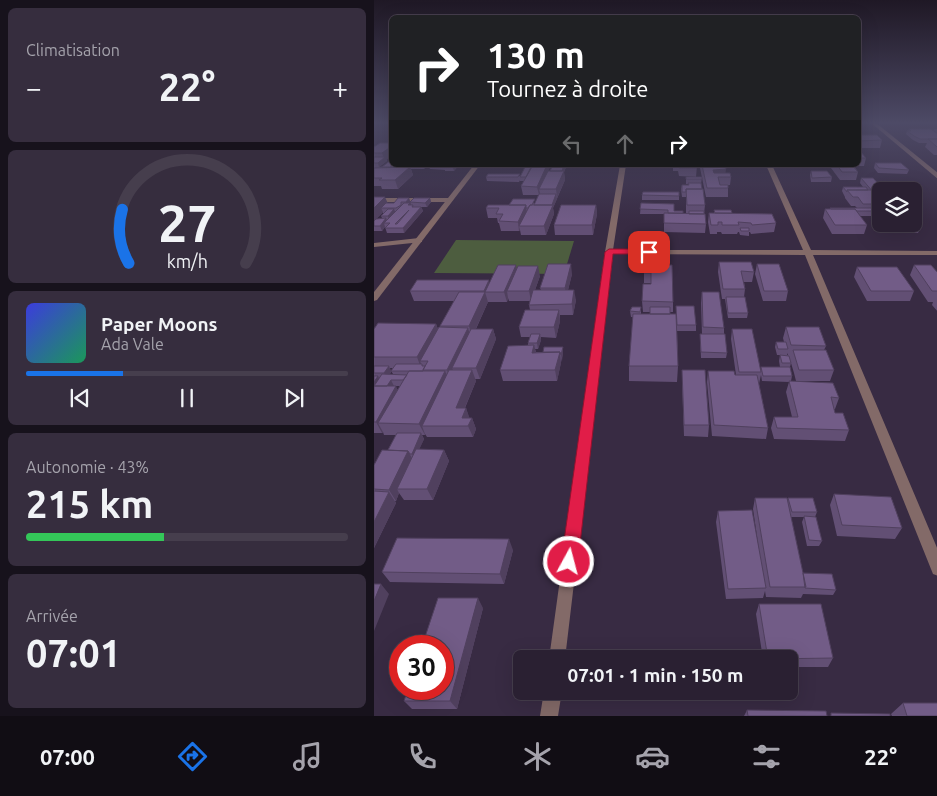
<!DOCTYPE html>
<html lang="fr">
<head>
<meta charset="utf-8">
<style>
  :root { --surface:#2a2032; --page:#362d3e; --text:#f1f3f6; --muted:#a5a3ac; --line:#463e4d; --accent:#1a73e8 }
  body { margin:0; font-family:Ubuntu,sans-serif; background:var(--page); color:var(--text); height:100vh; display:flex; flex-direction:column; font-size:19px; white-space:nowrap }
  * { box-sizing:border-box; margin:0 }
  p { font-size:16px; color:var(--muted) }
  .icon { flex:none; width:28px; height:28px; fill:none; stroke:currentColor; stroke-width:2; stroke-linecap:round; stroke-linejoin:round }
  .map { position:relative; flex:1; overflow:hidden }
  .side { display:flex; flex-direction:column; gap:8px; padding:8px; background:#17121c; width:374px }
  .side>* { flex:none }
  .banner { position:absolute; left:15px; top:15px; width:472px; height:152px; border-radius:8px; box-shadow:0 5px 20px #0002,0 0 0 1px var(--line); background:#202124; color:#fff; overflow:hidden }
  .controls { position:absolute; left:498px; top:182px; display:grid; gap:10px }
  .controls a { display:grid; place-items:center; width:50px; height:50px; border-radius:8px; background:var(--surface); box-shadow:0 5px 20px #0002,0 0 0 1px var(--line); font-size:25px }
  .speed { position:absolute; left:15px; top:635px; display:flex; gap:10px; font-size:25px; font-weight:700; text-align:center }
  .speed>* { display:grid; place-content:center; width:65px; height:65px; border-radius:50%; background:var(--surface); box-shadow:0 5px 20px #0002,0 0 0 1px var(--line); line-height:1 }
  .speed .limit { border:8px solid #d22; background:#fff; color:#111 }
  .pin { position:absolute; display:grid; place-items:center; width:42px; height:42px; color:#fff; margin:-21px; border-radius:10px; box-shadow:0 2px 8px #0006 }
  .me { position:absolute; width:55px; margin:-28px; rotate:7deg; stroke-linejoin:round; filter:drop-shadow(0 0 4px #0008) }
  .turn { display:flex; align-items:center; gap:18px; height:105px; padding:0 15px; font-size:22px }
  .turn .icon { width:65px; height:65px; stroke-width:2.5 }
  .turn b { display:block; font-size:35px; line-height:42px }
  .lanes { display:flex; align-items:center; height:48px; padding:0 15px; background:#0003; justify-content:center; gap:25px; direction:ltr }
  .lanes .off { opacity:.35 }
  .big { font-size:38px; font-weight:700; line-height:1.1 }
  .side .card { flex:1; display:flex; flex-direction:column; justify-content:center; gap:8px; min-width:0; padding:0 18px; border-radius:8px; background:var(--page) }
  .side .dial { align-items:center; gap:0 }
  .dial svg { height:130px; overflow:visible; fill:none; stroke:var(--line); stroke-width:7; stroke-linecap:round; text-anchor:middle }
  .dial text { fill:var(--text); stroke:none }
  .song { display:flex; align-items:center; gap:15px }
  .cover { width:60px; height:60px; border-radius:8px; background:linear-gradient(135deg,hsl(240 70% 55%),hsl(150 70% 35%)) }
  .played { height:5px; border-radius:2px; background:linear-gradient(90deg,var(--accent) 30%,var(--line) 30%) }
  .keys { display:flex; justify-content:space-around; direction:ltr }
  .heat { display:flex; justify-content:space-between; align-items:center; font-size:28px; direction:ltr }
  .charge { height:8px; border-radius:4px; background:linear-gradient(90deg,#34c759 43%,var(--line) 0) }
  .trip { position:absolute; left:139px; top:650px; width:285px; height:50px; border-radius:8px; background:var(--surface); box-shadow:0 5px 20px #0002,0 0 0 1px var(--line); font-weight:700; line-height:50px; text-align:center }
  .tab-bar { display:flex; height:80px; justify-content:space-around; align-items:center; background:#110d14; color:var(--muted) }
  .tab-bar .icon { width:35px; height:35px }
  .tab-bar .on { color:var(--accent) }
  .tab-bar b { font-size:22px; color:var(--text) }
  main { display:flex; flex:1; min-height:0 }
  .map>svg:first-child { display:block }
</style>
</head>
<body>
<main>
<section class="side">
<div class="card"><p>Climatisation</p>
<div class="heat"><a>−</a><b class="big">22°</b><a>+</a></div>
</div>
<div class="card dial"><svg viewBox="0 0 100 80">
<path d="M14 69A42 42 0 1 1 86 69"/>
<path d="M14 69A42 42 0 0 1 10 36" stroke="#1a73e8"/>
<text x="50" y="56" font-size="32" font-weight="700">27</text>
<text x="50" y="72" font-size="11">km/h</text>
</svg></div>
<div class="card">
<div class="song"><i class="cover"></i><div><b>Paper Moons</b><p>Ada Vale</p></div></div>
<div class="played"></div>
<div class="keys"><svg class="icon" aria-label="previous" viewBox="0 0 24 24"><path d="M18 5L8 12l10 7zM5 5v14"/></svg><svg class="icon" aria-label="pause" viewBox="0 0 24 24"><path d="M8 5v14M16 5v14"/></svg><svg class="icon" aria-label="next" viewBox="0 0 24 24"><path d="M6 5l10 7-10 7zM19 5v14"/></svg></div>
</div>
<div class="card"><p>Autonomie · 43%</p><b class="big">215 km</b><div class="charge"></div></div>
<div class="card"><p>Arrivée</p><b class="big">07:01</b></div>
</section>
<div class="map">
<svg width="564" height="716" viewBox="0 0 564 716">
  <rect width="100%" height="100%" fill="#382b43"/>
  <!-- green -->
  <path fill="#4d5d3f" d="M82 240 200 241 190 274 60 273Z"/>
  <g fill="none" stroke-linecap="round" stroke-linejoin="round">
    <!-- minor -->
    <path fill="#836a68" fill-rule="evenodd" d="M496 122H501L564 173V179Z
      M246 165H252L239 250H429L392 165H398L437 250 564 251V255H439L564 550V576L559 574 557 569 431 255 239 254 191 659H175L231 252Z
      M0 198H76L79 200 76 202H0Z
      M45 238H48V242L0 247V243Z
      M170 691H188L184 716H166Z"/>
    <!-- tertiary -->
    <path fill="#836a68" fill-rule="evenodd" d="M100 165H106L3 300 0 301V292Z"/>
  </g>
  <!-- wall -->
  <path fill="#624f74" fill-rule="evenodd" d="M535 129 559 131 560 129H564V155H560L551 147 553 143H545L539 140 532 134 533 131H534Z
    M485 134 508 140 506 148H485Z
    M6 143 13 161 5 167 18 165H54L50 169H37L39 175 24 189H8L7 186H0V147Z
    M485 150 492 158 490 166H480L484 172 482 180H466L457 168 458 165H485Z
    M501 163 535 170 533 174 504 173 500 168Z
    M54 165H85L80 171H71V170L56 169Z
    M127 165H150V166H127Z
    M150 165 175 171H176L178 165H193L190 172 191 180 179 208 180 214 172 235H147L146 230 145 231H127L125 223H124L123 218H114L112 208 135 205 161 203 166 194V193L165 195H149L147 186 150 181H146V180L145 182 113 181 112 177 146 176 151 169Z
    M273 165H299V166H273Z
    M299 165H324V166H323L322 177 305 176 304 171H299Z
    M326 165H351V173L357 177 356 185H354V197H332L326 168Z
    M358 165H376V167L359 166Z
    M434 165H457V167H435Z
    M437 171 458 177 457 182H437L436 175Z
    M312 177H328L327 184 331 205 330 214 332 224 331 233 290 232V214H266L267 203 309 213 312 214V197H308L307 189 308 185H315L314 184H312Z
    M487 178 506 191V197H503L506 201V216H486L493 225 490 234H458L449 218 451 209 483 208 481 206H477L471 198V197L468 191 469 187H489L486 183Z
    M305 192V200H268V195Z
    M0 197 14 203H20L35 198 36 202 56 198 57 202 53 207H47L49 211 30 233H13L11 227 8 231H0V221L8 218 7 216 11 213H9V212L0 221Z
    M222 205 223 214 219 235H181L180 225Z
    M340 210 358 213 402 223 400 232 377 234 376 232H375V236L366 235 365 232H364L363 234H348L347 232H343V234H336L334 222 335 213H340Z
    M539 213 548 223 544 233H523L517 224H539Z
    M277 260H287V265L299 302V312H296V314H302V306L322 325V331H303L304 366 303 382 255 381V366L259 317H257L256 311 267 307V314H276V312H269L268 301 277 284V283H270V273L278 265Z
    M345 262 380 272 378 282H370L371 289 370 297 374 313 373 318H354L351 299H348L344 272Z
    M383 264 414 291 412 301H389L381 274Z
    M540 265 564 273V312L558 305 559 302H554L536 275Z
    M483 267 540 291 536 301H493L480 277Z
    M142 268 166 276 161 290H167L166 288 198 274 194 290 202 300 199 315H186V321L182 338 167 337V340L164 349H161L162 352H169L189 347V353L183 381H129L126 370 154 345V343L156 337H147L145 327 156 310 155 305 156 301H135L134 298 133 302H114L113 300 114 302 102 329H119L122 339 106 379H101L102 381 91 408H92L95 418H98L102 429 99 437H53L51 434V435H48L50 439 45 449 70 450 75 461 59 500H30L25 493 22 501H21L22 503 0 548V465L14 450 22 435H10L9 432 8 433H0V329L62 324 64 329 66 327V326L80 301H40L36 291 115 280V283ZM16 368H19L17 371 19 374H16L17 372ZM19 386H26L24 390Z
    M328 292 350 328V334L353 353 352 358H327L326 339V334H328L327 303Z
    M412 327 452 346 450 350 460 370 456 381H425L465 398 461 409H460L461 413 475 430 471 441 400 439 397 428 400 417H418L412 392 415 382 388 381 387 375 385 384 394 428 392 439 338 436 333 382 334 371 362 375 357 339 358 329 387 370V367H406L405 361 406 355H414V353L413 355H403L401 347 402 342H410L409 338ZM417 363 420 373 422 381H417L418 376 416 367Z
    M308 370 335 425 334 437 310 436 308 381Z
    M460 494 528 528 521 539 463 536 456 505Z
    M381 498 413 502 414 498 443 512 441 517 448 541 445 546H433L428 522 430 517H417L429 573 462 590 459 595 429 594 427 598 392 597 391 591 389 598 352 599 342 522 344 511 385 550 379 509Z
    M139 550 130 584 16 582 8 572Z
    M385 604 459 658 454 667H415V659H389L382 614Z
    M109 608 83 709H38L30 701Z
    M529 703 564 716H518L517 714Z
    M373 710 453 716H370Z"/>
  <!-- shaded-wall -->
  <path fill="#50405e" d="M18 146V156L12 160 13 161 5 167 4 163 10 158 8 153Z
    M49 165H54L50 169Z
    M78 165H85L80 171Z
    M173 165H177L167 189H165L166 193 165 195 163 187Z
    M190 165H192V166L190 172 191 180 183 198 182 189 186 175Z
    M36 167 39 175 24 189 21 180Z
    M352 169 351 177H344L339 178V170Z
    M182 194 183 199 179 208 180 214 172 235 170 226Z
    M11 197 15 206 7 208 9 212 0 221V208Z
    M35 198 38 207 39 205 40 210 33 206 32 202Z
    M56 198 57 202 53 207 51 203Z
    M152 205 153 214 145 226 146 230 145 231 144 222Z
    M222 205 223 214 219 235 218 225Z
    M47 207 49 211 30 233 29 228Z
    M20 209 22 214 15 221 14 216Z
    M12 218 14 223H10L11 227 8 231 6 226Z
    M197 264 198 274 192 298 191 288Z
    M142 265 144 275 133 291 134 298 133 302 130 292Z
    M164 266 166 276 157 301 155 291Z
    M115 280 117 291 111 292 114 302 98 337 95 326 110 294V291Z
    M200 290 202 300 199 315 198 304Z
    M185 310 186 321 182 338 180 327Z
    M62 324 66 335 46 361 48 366 47 368 43 357Z
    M94 328 97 339 78 368 81 374 77 381 73 370Z
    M119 329 122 339 106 379 102 368Z
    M166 334 167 340 164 349 163 343Z
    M160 345 163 356 158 353Z
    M189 347V353L188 361 187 355Z
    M186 352 187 363 183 381 181 370Z
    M15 366 17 372 13 379 10 373Z
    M98 370 102 381 86 419 82 408Z
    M71 371 76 382 48 426 51 434V435L45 424Z
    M4 376 7 382 0 389V382Z
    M17 380 20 386 14 395 11 389Z
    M22 386 27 398 4 423 9 432 8 433 2 422Z
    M92 408 96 419 88 418Z
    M98 418 102 429 99 437 94 426Z
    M47 433 50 439 41 459 38 454Z
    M70 450 75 461 59 500 53 489Z
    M34 451 40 462 23 489 25 493 22 501 15 490Z
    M15 492 22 503 0 548V522Z
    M135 539 139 550 130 584 126 574Z
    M7 584 15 594 0 631V601Z
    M104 598 109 608 83 709 76 701Z"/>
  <!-- building -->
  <path fill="#725c87" stroke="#50405e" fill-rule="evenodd" d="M535 129H557L564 134V139H546L540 136 533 131H537Z
    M485 135H503L508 140 485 141Z
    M554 139H564V147H563Z
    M6 143H18V146L8 153H0V147Z
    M485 150 492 158H485Z
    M0 157H11L4 163H0Z
    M18 159V165H19L16 167H8Z
    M501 163H527L535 170 505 168Z
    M19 165H27L25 167H17Z
    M159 165H173L163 187 147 186Z
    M179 165H190L188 171H176Z
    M305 165H322L323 168H305Z
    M328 165H351L352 169 339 170 340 173H356L357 177H344L346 185H354V188H333Z
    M463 165H478L484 172H468Z
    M36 167 21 180H5L8 178H0V168Z
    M151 167H157L152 177H146Z
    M174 171H190L182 189H165Z
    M437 171H453L458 177 438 178Z
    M114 174H146L144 177H112Z
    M312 177H328V179H312Z
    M487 178H499L511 191H506V193H500Z
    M314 183H327L328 189H312V192H308V185H315Z
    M469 187H492L494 190H473V192Z
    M312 189H329L331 205H313Z
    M473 190H497L506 201V204H489L484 197H479Z
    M269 192H305V196L268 195Z
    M165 194H182L178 205H160Z
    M0 197H11L0 208Z
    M24 198H35L32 202H27V205L22 208H7L12 203H20Z
    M40 198H56L51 203 36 202Z
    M139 199H161L158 205H156L154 208H152V205H135Z
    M30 203H36L34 205H39L38 207H47L29 228H11L16 223H10ZM35 210 23 224H21Z
    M267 203 300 204V211H309V213H294V210L266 209Z
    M114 205H152L144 222 125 221 129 214H122L125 208H112Z
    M156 205H179L170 226H145Z
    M187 205H222L218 225H180Z
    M456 208H506V211H483L481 209H457Z
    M14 209H20L14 216H7Z
    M451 209H481L493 225H461Z
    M340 210H357L358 213H341Z
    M315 211H330V214H315Z
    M290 213 331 214 332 224 290 223Z
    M335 213 398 214 402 223 378 225 377 223 364 222 365 225H348V222H344V225H337Z
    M539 213 548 223H539Z
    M12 218 6 226H0V221L2 219Z
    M366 228H375V231H367Z
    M277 260H287V263H278Z
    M345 262H377L380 272 367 271 371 289H349Z
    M174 264H197L191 288H166Z
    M383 264H405L414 291H390Z
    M124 265H142L130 292H111Z
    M271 265H298L299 302 268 301 269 284H277V273H270Z
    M540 265H557L564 273V291H558Z
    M144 266H164L155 291H133Z
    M483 267H523L540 291H497Z
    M43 280H115L110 291H36Z
    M159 290H200L198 304 155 305Z
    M85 292H111L95 326H66Z
    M328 292H345L350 328 329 327Z
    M352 297H371L374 313H354Z
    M302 306H320L322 325H303Z
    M258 307H267L266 312 256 311Z
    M276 307H296V314H276Z
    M151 310H185L180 327H145Z
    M259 314H302L304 366H255Z
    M4 323 62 324 43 357H0V329Z
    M65 327 94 328 73 370H49L54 361H46Z
    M412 327H445L452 346 417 345Z
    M97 329H119L102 368H78Z
    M358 329H378L387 372H365Z
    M157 334H166L163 343H154Z
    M326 334H351L353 353 327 352Z
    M402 342H412L414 349H404Z
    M160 345 158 353 186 352 181 370H126L134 346Z
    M170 347H189L187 355 186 352H169Z
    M419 350H452L460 370H425Z
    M406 355 415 356 417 363H408Z
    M22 364H48V366H51L49 370V371H17Z
    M0 366H15L10 373H0Z
    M387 367H416L418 376H389Z
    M75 370H98L82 408H92L88 418H98L94 426H48Z
    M308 370H331L335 425H310Z
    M35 371H71L45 424 4 423Z
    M334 371H360L361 375H383L394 428 340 425Z
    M8 374 33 375 29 380H17L13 386H0Z
    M0 376H4L0 382Z
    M415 381 459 383 465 398 457 397 461 413H469L475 430 403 428 400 417H424Z
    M0 386H22L2 422H0Z
    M23 433H47L38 454H36L34 451 14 450Z
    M42 449 70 450 53 489H23Z
    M8 450 34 451 15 490 0 489V465Z
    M0 491 15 492 0 522Z
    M460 494 517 497 528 528 468 525Z
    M381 498H413L432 587H396Z
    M414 498H439L443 512H418Z
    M378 510 392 588 354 589 344 511Z
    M430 516 442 517 448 541 435 540Z
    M23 538 135 539 126 574 8 572Z
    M429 573 458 574 462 590 431 588Z
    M0 584H7L0 601Z
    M64 598H104L76 701H30L34 689H69V646H48Z
    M385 604H447L459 658 394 659Z
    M529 703H564V716H533Z
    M373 710 452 711 453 716H374Z
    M457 713 516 714V716H457Z"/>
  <!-- sky -->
  <linearGradient id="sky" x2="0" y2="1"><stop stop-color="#1f1825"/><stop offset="0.55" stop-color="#4d4a66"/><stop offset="1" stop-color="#4d4a66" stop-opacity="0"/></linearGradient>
  <rect width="564" height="223" fill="url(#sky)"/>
  <!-- route -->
  <path fill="#e11d48" stroke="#92132f" d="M275 249 278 250V254H239L204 562 201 568 195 570 189 568 187 562 231 252 235 249Z"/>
</svg>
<div class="controls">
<a><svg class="icon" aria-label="layers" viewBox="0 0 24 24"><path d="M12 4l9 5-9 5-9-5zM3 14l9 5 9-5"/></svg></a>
</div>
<div class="speed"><div class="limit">30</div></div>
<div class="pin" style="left:275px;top:252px;background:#d93025"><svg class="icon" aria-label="arrive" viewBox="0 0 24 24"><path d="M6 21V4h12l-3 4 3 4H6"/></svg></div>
<svg class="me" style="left:195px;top:562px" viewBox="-20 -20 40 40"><circle r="17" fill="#e11d48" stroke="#fff" stroke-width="3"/><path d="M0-11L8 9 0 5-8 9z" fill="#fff"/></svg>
<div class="trip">07:01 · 1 min · 150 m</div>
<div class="banner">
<div class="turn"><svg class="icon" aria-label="right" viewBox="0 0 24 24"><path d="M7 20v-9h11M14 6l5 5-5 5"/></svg><div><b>130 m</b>Tournez à droite</div></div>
<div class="lanes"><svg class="icon off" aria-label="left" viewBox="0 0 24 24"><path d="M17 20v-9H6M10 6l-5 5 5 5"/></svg><svg class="icon off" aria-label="ahead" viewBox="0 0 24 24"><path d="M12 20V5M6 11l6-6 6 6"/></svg><svg class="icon" aria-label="right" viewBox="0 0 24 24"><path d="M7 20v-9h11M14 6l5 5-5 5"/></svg></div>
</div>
</div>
</main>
<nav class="tab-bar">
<b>07:00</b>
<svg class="icon on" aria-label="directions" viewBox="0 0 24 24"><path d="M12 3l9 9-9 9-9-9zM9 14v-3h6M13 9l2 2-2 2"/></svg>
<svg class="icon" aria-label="music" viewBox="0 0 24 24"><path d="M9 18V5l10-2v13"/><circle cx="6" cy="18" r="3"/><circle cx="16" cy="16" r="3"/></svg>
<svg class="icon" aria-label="phone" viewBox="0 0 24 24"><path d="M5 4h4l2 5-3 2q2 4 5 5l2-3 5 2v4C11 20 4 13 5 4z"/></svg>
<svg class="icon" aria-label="climate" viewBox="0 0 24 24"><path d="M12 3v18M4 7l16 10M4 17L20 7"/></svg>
<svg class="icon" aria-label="car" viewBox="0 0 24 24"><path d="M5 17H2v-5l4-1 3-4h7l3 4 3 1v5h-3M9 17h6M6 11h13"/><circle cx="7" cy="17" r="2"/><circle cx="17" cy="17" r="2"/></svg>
<svg class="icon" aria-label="filters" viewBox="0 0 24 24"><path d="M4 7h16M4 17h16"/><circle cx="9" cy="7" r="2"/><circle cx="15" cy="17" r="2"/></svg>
<b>22°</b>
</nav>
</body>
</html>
